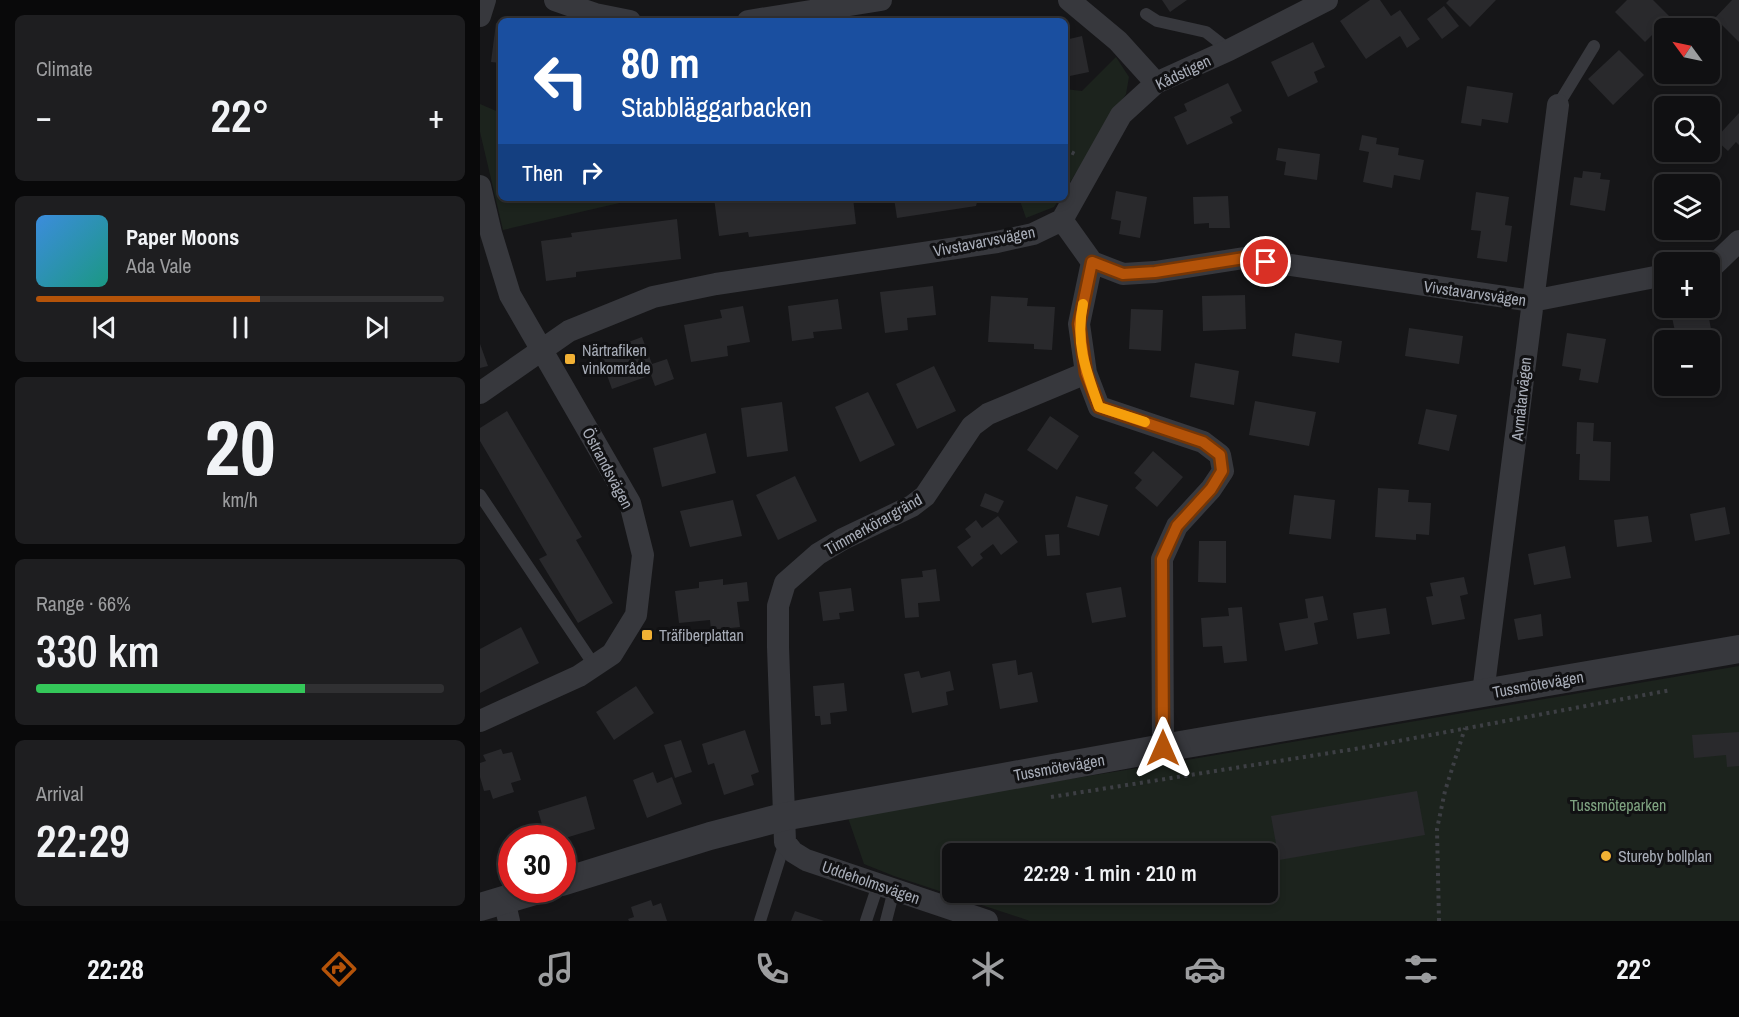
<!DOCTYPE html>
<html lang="en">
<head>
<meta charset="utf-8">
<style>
  :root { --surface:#101012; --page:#1e1e20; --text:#f1f3f6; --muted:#9c9d9f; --line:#303032; --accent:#b45309 }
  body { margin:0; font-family:"Archivo Narrow",sans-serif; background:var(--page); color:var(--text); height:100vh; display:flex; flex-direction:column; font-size:22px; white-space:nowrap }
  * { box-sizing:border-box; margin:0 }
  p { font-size:20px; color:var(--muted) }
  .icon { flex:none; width:33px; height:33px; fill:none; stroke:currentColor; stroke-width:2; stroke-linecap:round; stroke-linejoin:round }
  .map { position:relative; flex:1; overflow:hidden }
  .details { display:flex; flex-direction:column; gap:15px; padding:15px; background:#09090a; width:480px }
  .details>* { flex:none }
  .hud { position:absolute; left:18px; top:18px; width:570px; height:183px; border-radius:9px; box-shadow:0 3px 9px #0003,0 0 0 2px var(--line); background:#1a4fa0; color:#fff; overflow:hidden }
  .needle { width:39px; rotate:303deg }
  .fabs { position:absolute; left:1174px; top:18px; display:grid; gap:12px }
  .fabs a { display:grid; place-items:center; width:66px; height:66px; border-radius:9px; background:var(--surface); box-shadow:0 3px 9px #0003,0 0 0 2px var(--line); font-size:30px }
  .speed { position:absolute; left:18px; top:825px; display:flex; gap:12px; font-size:30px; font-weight:700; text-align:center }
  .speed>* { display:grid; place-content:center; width:78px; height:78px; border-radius:50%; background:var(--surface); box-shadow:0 3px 9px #0003,0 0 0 2px var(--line); line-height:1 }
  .speed .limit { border:9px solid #d22; background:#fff; color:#111 }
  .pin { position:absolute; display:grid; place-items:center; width:51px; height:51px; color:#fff; margin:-26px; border:3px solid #fff; border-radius:50%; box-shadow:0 2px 6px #0007 }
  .me { position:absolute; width:66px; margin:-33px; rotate:0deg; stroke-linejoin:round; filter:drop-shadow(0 0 4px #0008) }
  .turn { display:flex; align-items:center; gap:21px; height:126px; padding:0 24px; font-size:27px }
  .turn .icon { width:78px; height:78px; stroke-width:2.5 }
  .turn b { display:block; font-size:42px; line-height:51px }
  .then { display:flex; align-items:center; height:57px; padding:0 24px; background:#0003; gap:12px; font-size:22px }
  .big { font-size:45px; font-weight:600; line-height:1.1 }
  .details .card { flex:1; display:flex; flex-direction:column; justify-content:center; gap:9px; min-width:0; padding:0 21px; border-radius:9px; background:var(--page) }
  .details .dial { align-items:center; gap:0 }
  .dial b { font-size:78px; line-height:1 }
  .song { display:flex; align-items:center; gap:18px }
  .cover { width:72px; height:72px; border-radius:9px; background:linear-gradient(135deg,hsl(210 70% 55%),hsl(170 70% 35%)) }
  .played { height:6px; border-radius:3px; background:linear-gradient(90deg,var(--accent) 55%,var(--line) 55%) }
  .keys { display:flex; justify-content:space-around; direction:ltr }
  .heat { display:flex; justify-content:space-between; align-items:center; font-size:33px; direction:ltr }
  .charge { height:9px; border-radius:4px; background:linear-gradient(90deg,#34c759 66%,var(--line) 0) }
  .trip { position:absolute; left:462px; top:843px; width:336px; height:60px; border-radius:9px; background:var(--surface); box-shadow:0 3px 9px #0003,0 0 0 2px var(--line); font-weight:600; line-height:60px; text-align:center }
  .menu { display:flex; height:96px; justify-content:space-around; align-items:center; background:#060607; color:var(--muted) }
  .menu .icon { width:42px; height:42px }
  .menu .current { color:var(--accent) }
  .menu b { font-size:27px; color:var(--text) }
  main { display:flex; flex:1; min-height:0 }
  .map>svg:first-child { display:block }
</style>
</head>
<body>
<main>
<section class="details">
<div class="card"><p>Climate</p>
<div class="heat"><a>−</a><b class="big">22°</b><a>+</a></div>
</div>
<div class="card">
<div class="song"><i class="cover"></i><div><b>Paper Moons</b><p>Ada Vale</p></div></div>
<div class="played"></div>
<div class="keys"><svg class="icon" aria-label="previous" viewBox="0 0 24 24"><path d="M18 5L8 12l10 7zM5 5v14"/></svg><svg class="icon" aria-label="pause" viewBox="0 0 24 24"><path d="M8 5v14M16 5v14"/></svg><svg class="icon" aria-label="next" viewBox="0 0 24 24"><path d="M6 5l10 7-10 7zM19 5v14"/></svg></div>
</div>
<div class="card dial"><b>20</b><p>km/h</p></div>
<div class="card"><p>Range · 66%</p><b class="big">330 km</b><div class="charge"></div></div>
<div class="card"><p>Arrival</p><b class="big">22:29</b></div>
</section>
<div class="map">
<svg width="1259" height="921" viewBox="0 0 1259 921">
  <rect width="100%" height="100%" fill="#161618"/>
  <!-- green -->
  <path fill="#1c231d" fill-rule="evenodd" d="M636 57 649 77 646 94 585 190V89L602 91Z
    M0 104 21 113V198H161L23 230 0 132Z
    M539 198H580L574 207 546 218Z
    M1259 666V921H550L414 876 384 864 367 815 689 763ZM472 854H788V892H472Z"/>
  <!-- building -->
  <path fill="#29292c" d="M682 0H707L690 12Z
    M890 0H900L911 16 920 10 940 39 927 48 920 36 886 59 860 21Z
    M969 0H1016L990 27 966 3Z
    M1147 0H1173L1190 17 1165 42 1135 12Z
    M1252 0H1259V42L1235 18Z
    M964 6 979 26 962 39 947 19Z
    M16 23 21 24V63L11 62Z
    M602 36 609 72 585 77V40Z
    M833 42 845 67 834 72 838 82 808 97 791 62Z
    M1139 50 1164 75 1133 105 1108 79Z
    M748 83 762 111 750 117 753 123 707 145 694 117 707 111 704 104Z
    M987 86 1033 93 1028 123 1002 119 1001 126 981 123Z
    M1259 113V145L1256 142 1248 151 1235 139Z
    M882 135 897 138 896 144 919 148 918 155 944 160 940 180 914 175 912 188 883 182 889 152 879 150Z
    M798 148 840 154 837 180 804 175 806 162 796 160Z
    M1103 171 1121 173 1120 179 1130 180 1125 211 1090 205 1094 177 1102 178Z
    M636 191 667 197 660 238 639 234 641 221 631 219Z
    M996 192 1029 197 1025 225 1032 226 1027 262 997 258 1001 231 991 230Z
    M748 196 750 228H729V223L714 224 713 197Z
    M234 198H373L376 224 269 237 268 232 239 236Z
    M414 198H510L511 199 497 202 496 206 417 218Z
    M197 219 201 259 96 272V277L66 281 61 241 92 237 91 233Z
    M453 286 456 315 427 318 428 330 405 333 400 292Z
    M765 295 766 329 723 331 722 296Z
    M511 296 548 298 547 306 575 307 572 350 554 349V344L508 342Z
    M358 299 362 329 333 332 334 338 312 341 308 306Z
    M263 306 270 342 247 346 248 356 211 362 204 325 242 318 240 310Z
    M1190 308H1227L1231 329 1196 336Z
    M651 309 683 310 681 351 649 349Z
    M929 328 983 336 979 364 925 356Z
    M815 333 862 341 859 363 812 356Z
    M1087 333 1126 339 1118 383 1099 380 1101 369 1082 366Z
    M162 337 172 364 187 359 194 379 175 386 171 375 132 389 119 353Z
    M0 344 8 366 0 368Z
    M715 363 759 371 754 405 710 397Z
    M454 366 476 411 437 429 416 384Z
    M388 392 415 445 380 462 355 407Z
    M775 401 836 412 829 446 769 435Z
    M302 402 308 451 267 457 261 408Z
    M946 409 977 415 969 451 938 444Z
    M27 411 102 537 96 540 133 603 98 623 59 559 67 555 0 441V428Z
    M570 416 599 436 577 470 547 450Z
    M1097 422 1114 423 1113 441 1131 442 1130 481 1099 480 1100 454H1096Z
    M226 433 236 473 182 487 173 448Z
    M673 451 703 477 677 507 655 488 662 480 654 473Z
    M315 476 337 521 298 540 276 495Z
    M898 488 929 490 928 502 951 503 949 535 936 534V540L895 537Z
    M505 493 524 501 518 513 500 506Z
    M814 495 855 500 851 539 809 534Z
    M596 496 628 505 619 536 587 527Z
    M253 500 262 536 210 547 200 511Z
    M1245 507 1250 534 1215 541 1210 514Z
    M518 516 538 542 521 555 513 544 500 554 503 558 492 567 477 547 491 537 485 529 496 520 502 528Z
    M1168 516 1172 542 1137 547 1134 520Z
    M579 534 580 555 567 556 565 535Z
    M719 541H746V583L718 582Z
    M1085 546 1091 578 1054 585 1048 554Z
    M456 569 460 601 438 603 439 617 425 618 421 579 443 577 442 571Z
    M984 577 988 594 980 596 985 619 952 625 946 597 953 596 950 583Z
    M243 579V585L267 582 269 601 257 602 260 627 231 630 230 620 199 623 195 591 219 588V582Z
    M641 587 646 617 612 623 606 593Z
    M371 588 374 611 359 613 360 619 343 621 339 592Z
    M843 596 848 620 834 623 838 644 805 651 799 623 828 618 825 599Z
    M762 607 767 661 744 663 742 646 723 647 721 618 749 616 748 608Z
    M906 608 910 634 877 639 873 613Z
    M1061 614 1063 636 1038 640 1034 619Z
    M41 627 59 663 0 693V649Z
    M536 660 538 675 552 672 558 702 520 709 512 664Z
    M439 671 441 678 470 671 474 690 466 692 468 705 432 713 424 674Z
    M364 683 367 711 350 713 351 724 341 725 340 716H335L333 686Z
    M156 686 174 713 134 740 116 712Z
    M265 730 279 772 271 775 274 785 244 795 234 763 228 765 222 744Z
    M1259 732V766L1247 767 1246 755 1214 758 1212 735Z
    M201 740 212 772 195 778 184 745Z
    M21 749 23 754 32 752 41 780 31 783 34 792 13 799 10 790 4 791 0 777V763L6 761 3 755Z
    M173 772 177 783 192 777 202 804 167 818 153 780Z
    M937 791 945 835 799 860 791 816Z
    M106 796 115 829 82 839 66 838 58 811Z
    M171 900 173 906 181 903 187 921H149L148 919 154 917 151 907Z
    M315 911 344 921H311Z"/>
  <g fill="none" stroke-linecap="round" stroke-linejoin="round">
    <!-- path -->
    <path stroke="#3d3f44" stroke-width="4" stroke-dasharray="3 4.5" stroke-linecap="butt" d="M585 149 595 154
      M571 797 881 748 1191 690
      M959 921 957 829 965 791 985 728"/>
    <!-- service -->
    <path stroke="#37383d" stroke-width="12" d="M666 14 677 21 726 32 749 50
      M1078 105 1114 46
      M0 495 114 665
      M280 921 305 842
      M386 921 398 885
      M406 921 414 890"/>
    <!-- minor -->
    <path stroke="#37383d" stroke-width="22" d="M75 0 115 14 150 21
      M589 0 638 41 676 83
      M0 16 5 0
      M268 21 401 0
      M0 186 11 233 30 295 150 503 163 555 156 615 132 654 99 676 0 721
      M582 220 641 115 676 83 749 50 847 0
      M612 262 599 324 606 373 619 407 723 442 740 455 743 471 731 489 697 526 682 559 683 748
      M1230 266 1234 265 1259 241
      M0 393 89 331 173 297 236 284 517 242 553 234 582 220 612 262 643 274 675 272 764 258 1052 301 1185 275
      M1003 693 1078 105
      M24 900 29 921
      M507 921 326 860 313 852 305 842 298 647V606L305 583 338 554 363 539 432 506 445 496 492 426 508 414 606 373"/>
    <!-- tertiary -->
    <path stroke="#37383d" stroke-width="28" d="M82 882 230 836 303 817 683 748 1259 649
      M0 907 58 890"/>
  </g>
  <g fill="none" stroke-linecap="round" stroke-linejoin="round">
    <!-- route casing -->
    <g stroke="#753606" stroke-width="15">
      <path id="route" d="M683 748 682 559 697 526 731 489 742 471 740 455 723 442 619 407 606 373 599 324 612 262 643 274 675 272 764 258 786 262"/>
    </g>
    <!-- route -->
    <use href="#route" stroke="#b45309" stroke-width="10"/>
    <!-- slow -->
    <path stroke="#f59e0b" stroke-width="10" d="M603 304C595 343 606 371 619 407L665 422"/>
  </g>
  <!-- markers -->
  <g fill="#f2b134" stroke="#111113" stroke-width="2">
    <rect x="84" y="353" width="12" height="12" rx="3"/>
    <rect x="161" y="629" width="12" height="12" rx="3"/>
    <circle cx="1126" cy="856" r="6"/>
  </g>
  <g text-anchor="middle" stroke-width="6" stroke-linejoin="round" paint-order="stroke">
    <!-- street labels -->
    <g font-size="16" fill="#a8adb8" stroke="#111113">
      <text transform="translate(703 72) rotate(-26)" y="6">Kådstigen</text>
      <text transform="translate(504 241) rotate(-11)" y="6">Vivstavarvsvägen</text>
      <text transform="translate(995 293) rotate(8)" y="6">Vivstavarvsvägen</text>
      <text transform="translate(1041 399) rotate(-84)" y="6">Avmätarvägen</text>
      <text transform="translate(128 468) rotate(62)" y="6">Östrandsvägen</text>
      <text transform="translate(393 524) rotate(-29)" y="6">Timmerkörargränd</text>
      <text transform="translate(1058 684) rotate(-10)" y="6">Tussmötevägen</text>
      <text transform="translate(579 767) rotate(-10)" y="6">Tussmötevägen</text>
      <text transform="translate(391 882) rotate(19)" y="6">Uddeholmsvägen</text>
    </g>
    <!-- poi labels -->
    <g font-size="16" fill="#a8adb8" stroke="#111113" text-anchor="start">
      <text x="102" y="356">Närtrafiken<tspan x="102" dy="18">vinkområde</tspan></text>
      <text x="179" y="641">Träfiberplattan</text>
      <text x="1138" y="862">Stureby bollplan</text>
    </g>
    <!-- park labels -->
    <g font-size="16" fill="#7fa381" stroke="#111113">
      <text x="1138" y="811">Tussmöteparken</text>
    </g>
  </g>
</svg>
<div class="fabs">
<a><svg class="needle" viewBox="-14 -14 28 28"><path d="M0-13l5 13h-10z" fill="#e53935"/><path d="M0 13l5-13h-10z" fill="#9c9d9f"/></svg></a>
<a><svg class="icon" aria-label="search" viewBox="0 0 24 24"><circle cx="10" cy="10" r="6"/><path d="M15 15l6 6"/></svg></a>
<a><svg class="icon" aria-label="layers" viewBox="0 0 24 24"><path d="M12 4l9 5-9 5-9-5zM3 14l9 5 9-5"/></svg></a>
<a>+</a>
<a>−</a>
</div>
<div class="speed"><div class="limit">30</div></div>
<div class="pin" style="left:786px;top:262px;background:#d93025"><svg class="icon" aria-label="arrive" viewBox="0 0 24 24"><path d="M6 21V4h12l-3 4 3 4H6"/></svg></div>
<svg class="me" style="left:683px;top:748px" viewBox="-20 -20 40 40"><path d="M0-17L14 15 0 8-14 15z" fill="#b45309" stroke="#fff" stroke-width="4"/></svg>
<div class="trip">22:29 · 1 min · 210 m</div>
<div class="hud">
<div class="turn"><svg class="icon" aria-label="left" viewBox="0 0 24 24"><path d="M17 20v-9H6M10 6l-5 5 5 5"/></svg><div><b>80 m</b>Stabbläggarbacken</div></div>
<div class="then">Then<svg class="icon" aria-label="right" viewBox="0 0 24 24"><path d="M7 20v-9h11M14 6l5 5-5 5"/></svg></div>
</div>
</div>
</main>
<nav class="menu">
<b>22:28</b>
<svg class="icon current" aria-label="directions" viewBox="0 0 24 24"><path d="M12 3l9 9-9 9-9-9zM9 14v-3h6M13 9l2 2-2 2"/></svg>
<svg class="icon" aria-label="music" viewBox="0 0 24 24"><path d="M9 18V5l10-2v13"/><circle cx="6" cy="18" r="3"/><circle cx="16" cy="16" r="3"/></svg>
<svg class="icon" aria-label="phone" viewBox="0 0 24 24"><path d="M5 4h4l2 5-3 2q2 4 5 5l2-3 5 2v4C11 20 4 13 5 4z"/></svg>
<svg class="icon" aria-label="climate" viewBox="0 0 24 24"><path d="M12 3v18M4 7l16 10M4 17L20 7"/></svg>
<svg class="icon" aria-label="car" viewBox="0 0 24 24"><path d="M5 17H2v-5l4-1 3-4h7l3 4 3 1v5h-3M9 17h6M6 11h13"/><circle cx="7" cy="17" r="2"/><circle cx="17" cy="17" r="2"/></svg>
<svg class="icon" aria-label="filters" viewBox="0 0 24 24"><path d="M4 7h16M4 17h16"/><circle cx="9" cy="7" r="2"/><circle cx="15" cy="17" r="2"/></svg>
<b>22°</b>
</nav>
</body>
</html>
